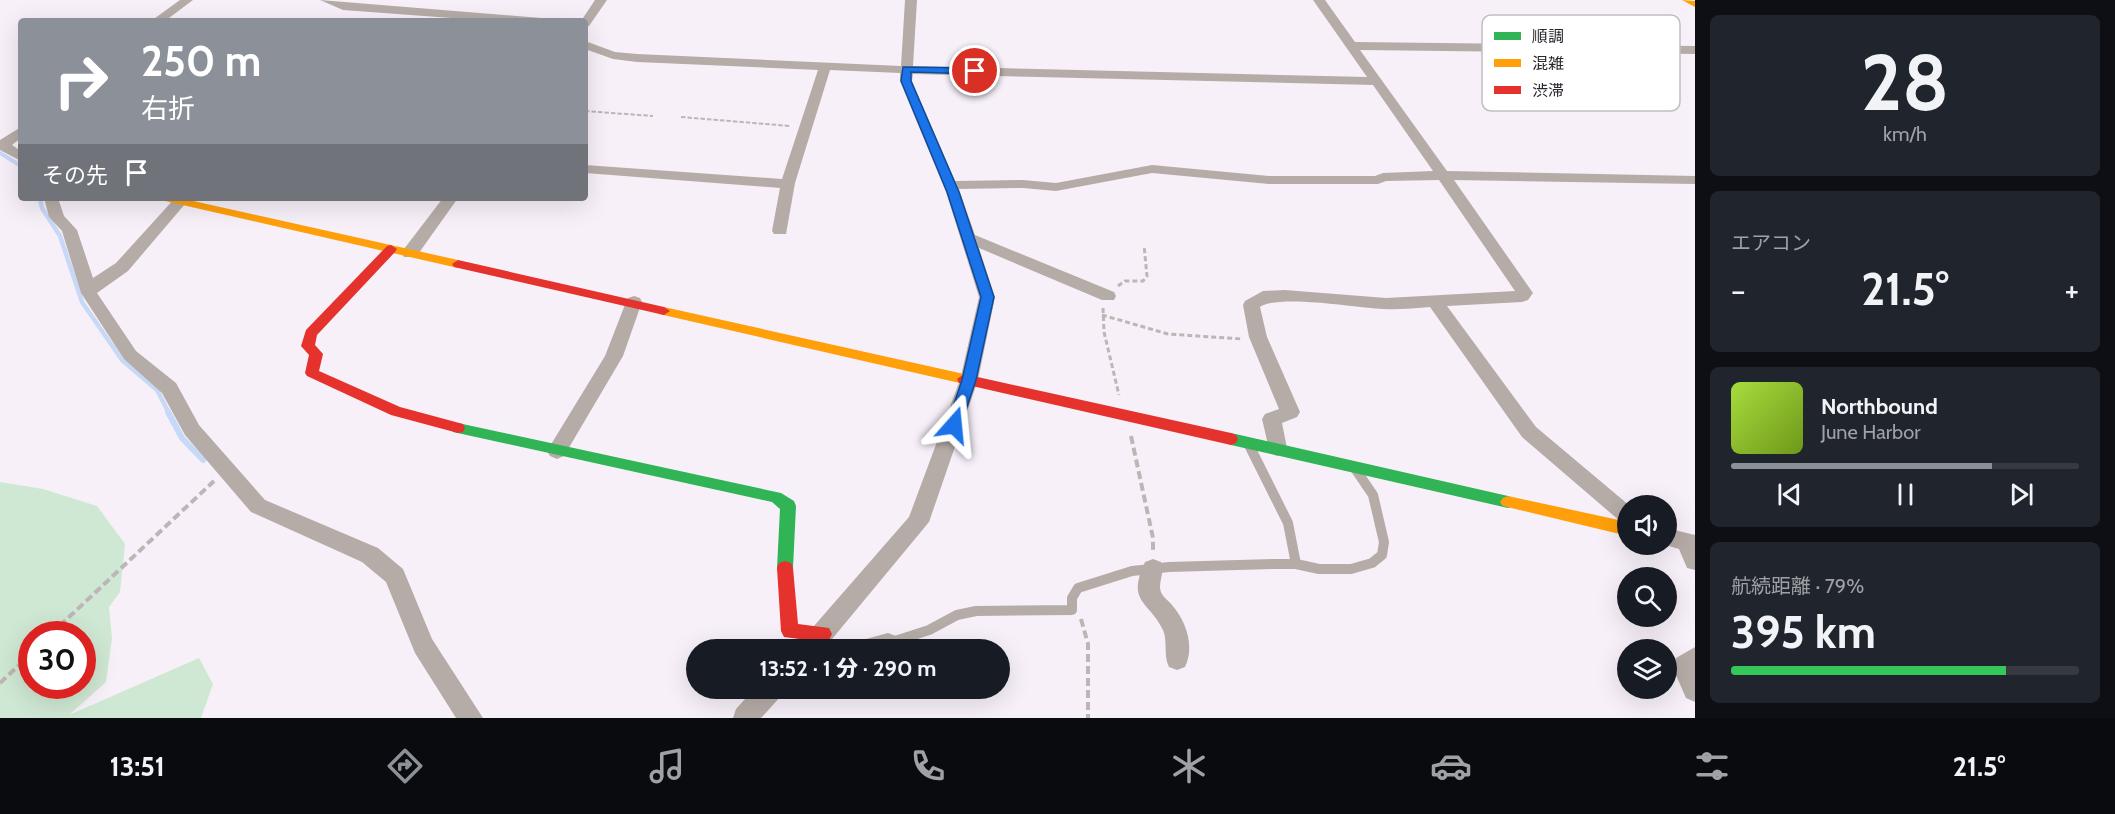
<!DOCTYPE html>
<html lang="ja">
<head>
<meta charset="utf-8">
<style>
  :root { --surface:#171b24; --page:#20242c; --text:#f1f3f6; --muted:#9ea1a6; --line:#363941; --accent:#8c9099 }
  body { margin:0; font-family:Cabin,"Noto Sans JP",sans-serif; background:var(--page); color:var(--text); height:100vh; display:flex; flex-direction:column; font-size:22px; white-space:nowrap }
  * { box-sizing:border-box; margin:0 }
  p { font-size:20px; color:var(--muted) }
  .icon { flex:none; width:33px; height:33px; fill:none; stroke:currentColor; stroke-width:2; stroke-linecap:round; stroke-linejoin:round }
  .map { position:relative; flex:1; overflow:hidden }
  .details { display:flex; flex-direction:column; gap:15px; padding:15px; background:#0d0f14; width:420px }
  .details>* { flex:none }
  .guide { position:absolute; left:18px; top:18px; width:570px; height:183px; border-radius:6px; box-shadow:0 6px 24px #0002; background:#8c9099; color:#fff; overflow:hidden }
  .buttons { position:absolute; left:1617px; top:495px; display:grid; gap:12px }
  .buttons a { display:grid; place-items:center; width:60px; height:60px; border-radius:50%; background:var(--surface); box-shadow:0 6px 24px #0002; font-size:30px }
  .speed { position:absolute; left:18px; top:621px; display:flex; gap:12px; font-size:30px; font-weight:700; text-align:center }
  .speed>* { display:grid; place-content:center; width:78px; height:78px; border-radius:50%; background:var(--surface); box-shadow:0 6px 24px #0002; line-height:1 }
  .speed .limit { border:9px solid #d22; background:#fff; color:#111 }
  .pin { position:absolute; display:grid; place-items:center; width:51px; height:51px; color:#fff; margin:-26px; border:3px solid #fff; border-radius:50%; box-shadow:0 2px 6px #0007 }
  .me { position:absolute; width:66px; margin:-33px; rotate:18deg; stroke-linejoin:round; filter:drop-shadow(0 0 4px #0008) }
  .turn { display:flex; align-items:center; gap:21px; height:126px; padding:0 24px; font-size:27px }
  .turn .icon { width:78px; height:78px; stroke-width:2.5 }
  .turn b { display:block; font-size:42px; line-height:51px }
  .then { display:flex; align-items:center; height:57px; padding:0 24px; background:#0003; gap:12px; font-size:22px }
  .big { font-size:45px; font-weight:800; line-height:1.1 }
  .details .widget { flex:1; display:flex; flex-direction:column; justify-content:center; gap:9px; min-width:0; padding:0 21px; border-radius:9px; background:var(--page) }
  .details .dial { align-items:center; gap:0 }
  .dial b { font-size:78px; line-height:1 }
  .song { display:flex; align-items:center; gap:18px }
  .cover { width:72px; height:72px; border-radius:9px; background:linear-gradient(135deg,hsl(80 70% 55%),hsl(80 70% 35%)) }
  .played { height:6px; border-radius:3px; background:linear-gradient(90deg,var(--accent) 75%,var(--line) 75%) }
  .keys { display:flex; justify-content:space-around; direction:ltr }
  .heat { display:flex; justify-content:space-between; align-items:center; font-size:33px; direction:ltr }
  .charge { height:9px; border-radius:4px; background:linear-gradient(90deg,#34c759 79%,var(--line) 0) }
  .trip { position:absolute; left:686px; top:639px; width:324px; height:60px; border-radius:30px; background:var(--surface); box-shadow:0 6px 24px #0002; font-weight:800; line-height:60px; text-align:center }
  .dock { display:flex; height:96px; justify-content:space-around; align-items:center; background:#090b0e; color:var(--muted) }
  .dock .icon { width:42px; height:42px }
  .dock .current { color:var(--accent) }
  .dock b { font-size:27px; color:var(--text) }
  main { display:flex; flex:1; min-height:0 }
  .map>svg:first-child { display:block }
</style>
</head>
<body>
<main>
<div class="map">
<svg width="1695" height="718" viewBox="0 0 1695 718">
  <rect width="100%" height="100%" fill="#f7f0f9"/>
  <!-- green -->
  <path fill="#cfe8d3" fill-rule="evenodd" d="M0 482 43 489 97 506 125 544 120 592 109 607 112 638 106 682 69 715 199 658 213 684 201 718H0ZM32 634H82V686H32Z"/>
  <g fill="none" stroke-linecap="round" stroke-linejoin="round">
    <!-- stream-far2 -->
    <path stroke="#c8d9f8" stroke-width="4" d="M0 153 21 166"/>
    <!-- stream-far1 -->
    <path stroke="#c8d9f8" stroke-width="4.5" d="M40 198 42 208 60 236 82 302 122 360 157 390 169 413"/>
    <!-- stream -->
    <path stroke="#c8d9f8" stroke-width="6" d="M168 412 182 438 203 460"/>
    <!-- path-far2 -->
    <path stroke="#bdb5b6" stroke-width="2" stroke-dasharray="4.5 2" stroke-linecap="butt" d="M585 111 653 116
      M681 117 790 126"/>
    <!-- path-far1 -->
    <path stroke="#bdb5b6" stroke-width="3" stroke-dasharray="5 3" stroke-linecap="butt" d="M1118 286 1125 281H1143L1147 276 1144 245
      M1103 308 1104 332 1119 395
      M1102 315 1168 334 1242 339"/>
    <!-- path -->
    <path stroke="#bdb5b6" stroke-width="4" stroke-dasharray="8 4" stroke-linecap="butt" d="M1131 436 1153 538V550
      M1081 619 1088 644V718
      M51 634 214 481
      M0 683 32 653"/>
    <!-- lane -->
    <path stroke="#b6aca7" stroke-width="10" d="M1249 445 1288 523 1296 564
      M889 643 929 630 957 615 976 611 1072 610V598L1078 588 1132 571 1169 567 1273 564H1296L1319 569H1351L1372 563 1382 555 1384 542 1373 495 1356 470"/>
    <!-- street -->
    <path fill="#b6aca7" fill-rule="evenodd" d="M180 0H193L165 21H151Z
      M320 0 541 18 547 21H492L343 10Z
      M595 0H607L589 26 585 27V21H581Z
      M905 0H917L913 66 1367 77 1313 0H1325L1355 42 1695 46V54L1360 50 1447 171 1695 176V184L1454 180 1533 293 1528 300 1522 302 1447 306 1536 427 1630 506H1628V524L1621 522 1522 437 1430 307C1415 308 1399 310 1383 309 1357 308 1279 294 1260 307L1267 337 1300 412 1297 417 1282 423 1287 448 1284 453 1277 456 1270 453 1262 419 1265 414 1279 409 1249 337 1243 305 1245 301 1263 291 1285 290 1386 298 1515 291 1439 180 1386 181 1378 184H1269L1152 173 1056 191 1023 188 959 189 975 235 1114 292 1116 296 1114 300H1102L979 248 995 297 978 380 929 522 823 650H796L800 642 909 517 960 380 979 297 946 192 900 81V73L830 70 795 183 786 234H774L772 231 780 188 585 173V165L782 179 818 70 637 62 613 59 585 49V41L615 52 637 54 901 66ZM913 74 1373 85 1433 171 1383 173 1375 176H1269L1152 165 1056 183 1023 180 955 181 912 81Z
      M21 127V138L12 145 21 151V161L0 150V140Z
      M44 198H58L64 216 77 230 93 278 116 263 175 198H185L187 201 185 204 128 271 97 293 136 351 176 383 199 425 265 500 378 548 403 569 432 639 483 718H456L415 653 386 582 362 562 251 512 185 435 162 393 124 359 81 293 62 231 49 217Z
      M443 198H458L416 257H404L402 253 404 249Z
      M634 296 640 298 642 302 623 356 564 456 557 459 550 456 547 451 605 356 626 302 628 298Z
      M1666 528 1695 535V570L1687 568 1679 549 1662 544H1666Z
      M1153 559 1161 562C1166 573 1156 584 1162 594 1164 598 1169 601 1172 605 1186 621 1195 646 1185 667L1177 670 1169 667C1163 655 1168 642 1163 630 1149 601 1126 603 1145 562Z
      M888 633 896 636 900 644 897 650H851L855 642Z
      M1695 647V702L1686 698 1672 666 1676 658Z
      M755 688H784L781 696 761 718H733L736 709Z"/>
    <!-- fast -->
    <path fill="#30b455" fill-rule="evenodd" d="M458 423 781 493 794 501 796 506 793 568 791 573 785 575 779 573 777 568 780 509 772 502 453 432 451 428 453 424Z
      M1231 433 1508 496 1513 498 1516 502 1513 506 1508 508 1231 445 1226 443 1224 439 1226 435Z"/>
    <!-- slow -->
    <path fill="#ff9f0a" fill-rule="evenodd" d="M1682 0 1695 1V7Z
      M159 198H180L458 260 464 264 458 268 165 201Z
      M664 307 964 374 971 379 964 384 659 314 658 311Z
      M1508 496 1628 522V536L1503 506 1500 502 1503 498Z"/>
    <!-- jam -->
    <path fill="#e5322d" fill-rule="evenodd" d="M391 245 397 249 395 252 317 335 315 345 323 354 319 371 400 407 463 424 465 428 463 432 458 433 391 415 307 376 305 373 309 355 301 346 306 330 387 246Z
      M458 260 664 307 670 311 664 315 454 267 452 264Z
      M964 374 1231 433 1236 435 1238 439 1236 443 1231 445 959 383 957 379Z
      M785 561 791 563 793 568 798 624 829 628 832 634 829 640 823 642 784 637 781 631 777 568 779 563Z"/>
  </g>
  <!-- route -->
  <path fill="#1a73e8" stroke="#114b97" stroke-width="1.5" d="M903 67 975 68 980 71 975 74 911 72V81L959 192 994 297 976 380 961 425 959 429H949L947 425 962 380 981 297 947 192 901 81Z"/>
  <!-- legend -->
  <rect x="1482" y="15" width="198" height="96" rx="9" fill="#fff" stroke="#c0bec0" stroke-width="1.5"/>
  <rect x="1494" y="32" width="27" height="8" fill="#30b455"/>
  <rect x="1494" y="59" width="27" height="8" fill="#ff9f0a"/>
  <rect x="1494" y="86" width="27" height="8" fill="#e5322d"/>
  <g font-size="16" fill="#2c262e">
    <text x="1532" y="42">順調</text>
    <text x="1532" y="69">混雑</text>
    <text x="1532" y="96">渋滞</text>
  </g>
</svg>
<div class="buttons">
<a><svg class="icon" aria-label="sound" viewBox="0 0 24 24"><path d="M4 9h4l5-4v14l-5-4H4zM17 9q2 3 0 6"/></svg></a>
<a><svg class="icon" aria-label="search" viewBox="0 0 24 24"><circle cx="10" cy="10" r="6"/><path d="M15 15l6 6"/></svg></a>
<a><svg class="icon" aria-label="layers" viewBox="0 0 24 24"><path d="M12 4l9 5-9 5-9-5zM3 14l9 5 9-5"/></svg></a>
</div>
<div class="speed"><div class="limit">30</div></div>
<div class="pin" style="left:975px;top:71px;background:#d93025"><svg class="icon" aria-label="arrive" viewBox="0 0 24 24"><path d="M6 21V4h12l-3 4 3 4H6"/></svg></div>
<svg class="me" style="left:954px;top:425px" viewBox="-20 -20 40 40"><path d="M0-17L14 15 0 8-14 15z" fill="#1a73e8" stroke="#fff" stroke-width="4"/></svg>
<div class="trip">13:52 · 1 分 · 290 m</div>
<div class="guide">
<div class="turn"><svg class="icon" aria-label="right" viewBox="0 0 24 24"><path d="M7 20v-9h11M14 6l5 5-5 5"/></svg><div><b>250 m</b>右折</div></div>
<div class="then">その先<svg class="icon" aria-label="arrive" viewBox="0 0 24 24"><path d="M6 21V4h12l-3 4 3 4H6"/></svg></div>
</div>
</div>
<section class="details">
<div class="widget dial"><b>28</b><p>km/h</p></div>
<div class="widget"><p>エアコン</p>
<div class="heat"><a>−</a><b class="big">21.5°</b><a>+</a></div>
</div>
<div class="widget">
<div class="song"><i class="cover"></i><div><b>Northbound</b><p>June Harbor</p></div></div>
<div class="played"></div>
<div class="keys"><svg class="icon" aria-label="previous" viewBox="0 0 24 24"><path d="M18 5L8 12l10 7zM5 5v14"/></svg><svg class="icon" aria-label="pause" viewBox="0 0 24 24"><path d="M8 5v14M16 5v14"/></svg><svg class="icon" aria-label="next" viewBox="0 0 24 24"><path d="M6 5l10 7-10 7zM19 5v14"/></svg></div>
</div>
<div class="widget"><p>航続距離 · 79%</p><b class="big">395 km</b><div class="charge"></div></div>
</section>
</main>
<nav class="dock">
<b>13:51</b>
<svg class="icon current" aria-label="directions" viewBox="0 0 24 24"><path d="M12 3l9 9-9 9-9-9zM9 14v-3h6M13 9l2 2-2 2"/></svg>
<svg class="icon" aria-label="music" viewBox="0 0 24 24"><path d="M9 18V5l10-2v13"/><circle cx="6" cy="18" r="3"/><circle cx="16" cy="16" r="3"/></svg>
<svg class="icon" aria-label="phone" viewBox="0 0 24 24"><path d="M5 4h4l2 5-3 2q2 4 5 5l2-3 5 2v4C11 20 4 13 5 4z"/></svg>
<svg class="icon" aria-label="climate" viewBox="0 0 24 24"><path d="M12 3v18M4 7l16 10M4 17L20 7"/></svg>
<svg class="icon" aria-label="car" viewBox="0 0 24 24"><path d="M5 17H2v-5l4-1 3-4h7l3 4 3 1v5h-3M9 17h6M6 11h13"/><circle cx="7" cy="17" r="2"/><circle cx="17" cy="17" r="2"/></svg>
<svg class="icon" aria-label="filters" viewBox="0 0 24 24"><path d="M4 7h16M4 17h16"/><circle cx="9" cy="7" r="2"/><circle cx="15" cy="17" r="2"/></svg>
<b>21.5°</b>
</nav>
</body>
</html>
